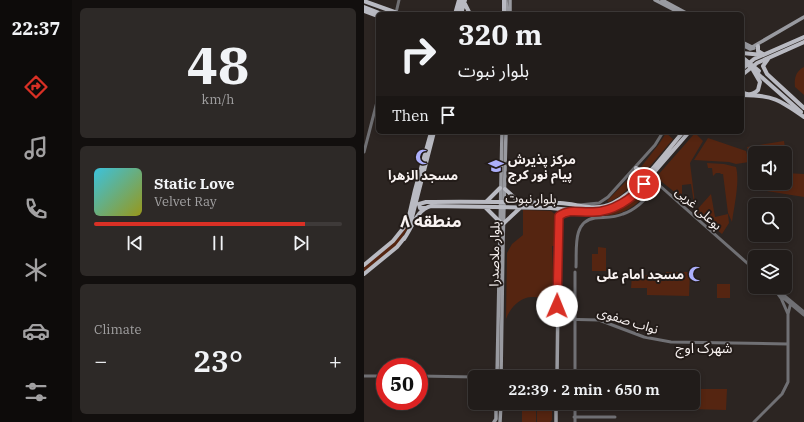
<!DOCTYPE html>
<html lang="en">
<head>
<meta charset="utf-8">
<style>
  :root { --surface:#211c1a; --page:#2d2927; --text:#f1f3f6; --muted:#a2a1a2; --line:#3e3a39; --accent:#d93025 }
  body { margin:0; font-family:"IBM Plex Serif","Noto Sans Arabic",serif; background:var(--page); color:var(--text); height:100vh; display:flex; flex-direction:column; font-size:15px; white-space:nowrap }
  * { box-sizing:border-box; margin:0 }
  p { font-size:13px; color:var(--muted) }
  .icon { flex:none; width:22px; height:22px; fill:none; stroke:currentColor; stroke-width:2; stroke-linecap:round; stroke-linejoin:round }
  .map { position:relative; flex:1; overflow:hidden }
  .side { display:flex; flex-direction:column; gap:8px; padding:8px; background:#120f0e; width:292px }
  .side>* { flex:none }
  .guide { position:absolute; left:12px; top:12px; width:368px; height:122px; border-radius:6px; box-shadow:0 2px 6px #0003,0 0 0 1px var(--line); background:#211c1a; color:var(--text); overflow:hidden }
  .tools { position:absolute; left:384px; top:146px; display:grid; gap:8px }
  .tools a { display:grid; place-items:center; width:44px; height:44px; border-radius:6px; background:var(--surface); box-shadow:0 2px 6px #0003,0 0 0 1px var(--line); font-size:20px }
  .speed { position:absolute; left:12px; top:358px; display:flex; gap:8px; font-size:20px; font-weight:700; text-align:center }
  .speed>* { display:grid; place-content:center; width:52px; height:52px; border-radius:50%; background:var(--surface); box-shadow:0 2px 6px #0003,0 0 0 1px var(--line); line-height:1 }
  .speed .limit { border:6px solid #d22; background:#fff; color:#111 }
  .pin { position:absolute; display:grid; place-items:center; width:34px; height:34px; color:#fff; margin:-17px; border:2px solid #fff; border-radius:50%; box-shadow:0 1px 4px #0007 }
  .me { position:absolute; width:44px; margin:-22px; rotate:1deg; stroke-linejoin:round; filter:drop-shadow(0 0 3px #0008) }
  .turn { display:flex; align-items:center; gap:14px; height:84px; padding:0 16px; font-size:18px }
  .turn .icon { width:52px; height:52px; stroke-width:2.5 }
  .turn b { display:block; font-size:28px; line-height:34px }
  .then { display:flex; align-items:center; height:38px; padding:0 16px; background:#0003; gap:8px; font-size:15px }
  .big { font-size:30px; font-weight:600; line-height:1.1 }
  .side .widget { flex:1; display:flex; flex-direction:column; justify-content:center; gap:6px; min-width:0; padding:0 14px; border-radius:6px; background:var(--page) }
  .side .dial { align-items:center; gap:0 }
  .dial b { font-size:52px; line-height:1 }
  .song { display:flex; align-items:center; gap:12px }
  .cover { width:48px; height:48px; border-radius:6px; background:linear-gradient(135deg,hsl(190 70% 55%),hsl(60 70% 35%)) }
  .played { height:4px; border-radius:2px; background:linear-gradient(90deg,var(--accent) 85%,var(--line) 85%) }
  .keys { display:flex; justify-content:space-around; direction:ltr }
  .heat { display:flex; justify-content:space-between; align-items:center; font-size:22px; direction:ltr }
  .trip { position:absolute; left:104px; top:370px; width:232px; height:40px; border-radius:6px; background:var(--surface); box-shadow:0 2px 6px #0003,0 0 0 1px var(--line); font-weight:600; line-height:40px; text-align:center }
  main { display:flex; flex:1; min-height:0 }
  .tabs { display:flex; flex-direction:column; width:72px; justify-content:space-around; align-items:center; background:#0d0b0a; color:var(--muted) }
  .tabs .icon { width:28px; height:28px }
  .tabs .active { color:var(--accent) }
  .tabs b { font-size:18px; color:var(--text) }
  .map>svg:first-child { display:block }
</style>
</head>
<body>
<main>
<nav class="tabs">
<b>22:37</b>
<svg class="icon active" aria-label="directions" viewBox="0 0 24 24"><path d="M12 3l9 9-9 9-9-9zM9 14v-3h6M13 9l2 2-2 2"/></svg>
<svg class="icon" aria-label="music" viewBox="0 0 24 24"><path d="M9 18V5l10-2v13"/><circle cx="6" cy="18" r="3"/><circle cx="16" cy="16" r="3"/></svg>
<svg class="icon" aria-label="phone" viewBox="0 0 24 24"><path d="M5 4h4l2 5-3 2q2 4 5 5l2-3 5 2v4C11 20 4 13 5 4z"/></svg>
<svg class="icon" aria-label="climate" viewBox="0 0 24 24"><path d="M12 3v18M4 7l16 10M4 17L20 7"/></svg>
<svg class="icon" aria-label="car" viewBox="0 0 24 24"><path d="M5 17H2v-5l4-1 3-4h7l3 4 3 1v5h-3M9 17h6M6 11h13"/><circle cx="7" cy="17" r="2"/><circle cx="17" cy="17" r="2"/></svg>
<svg class="icon" aria-label="filters" viewBox="0 0 24 24"><path d="M4 7h16M4 17h16"/><circle cx="9" cy="7" r="2"/><circle cx="15" cy="17" r="2"/></svg>
</nav>
<section class="side">
<div class="widget dial"><b>48</b><p>km/h</p></div>
<div class="widget">
<div class="song"><i class="cover"></i><div><b>Static Love</b><p>Velvet Ray</p></div></div>
<div class="played"></div>
<div class="keys"><svg class="icon" aria-label="previous" viewBox="0 0 24 24"><path d="M18 5L8 12l10 7zM5 5v14"/></svg><svg class="icon" aria-label="pause" viewBox="0 0 24 24"><path d="M8 5v14M16 5v14"/></svg><svg class="icon" aria-label="next" viewBox="0 0 24 24"><path d="M6 5l10 7-10 7zM19 5v14"/></svg></div>
</div>
<div class="widget"><p>Climate</p>
<div class="heat"><a>−</a><b class="big">23°</b><a>+</a></div>
</div>
</section>
<div class="map">
<svg width="440" height="422" viewBox="0 0 440 422">
  <rect width="100%" height="100%" fill="#2c2522"/>
  <!-- green -->
  <path fill="#552511" d="M440 67V95L431 87C430 78 432 71 440 67Z
    M302 133 309 139 282 171 277 167 295 144Z
    M331 133 339 141 326 163 331 203H330L327 184 318 185V198L293 178 294 175Z
    M344 138 382 151 385 162 372 164 365 162 330 160Z
    M420 141 422 155 421 153H391V161L387 162 383 147Z
    M343 163 360 164 372 167C376 182 370 206 368 222L364 213 359 174H357L356 173H352L349 176 348 168H344Z
    M272 171 275 179 256 196 245 202 243 201Z
    M421 173 440 174V197L397 190 394 183H421Z
    M282 184 290 185 292 186C276 200 267 213 242 216V212L264 202Z
    M347 194 351 217 364 214 365 223 358 234 331 212Z
    M159 210 187 211 192 215 191 246H188L189 271 188 295H184V298C178 298 168 296 162 298 153 301 145 310 142 319L143 253 148 244 159 235Z
    M47 212 44 228 34 244 0 272V267L35 237 41 228Z
    M234 247 242 248V271H228V254H234Z
    M302 272H326L325 296 283 295V288H267L268 275H287L288 280H302Z
    M353 284H366V298H353Z
    M329 389H363L362 410 326 409V403H329Z
    M169 406 172 409V422H158V407Z
    M175 406H188V420L186 422H173V408Z"/>
  <g fill="none" stroke-linecap="round" stroke-linejoin="round">
    <!-- tertiary -->
    <path stroke="#707074" stroke-width="3" d="M32 13 35 0
      M0 152 14 98
      M215 205 235 203 244 197 291 145 299 132
      M212 267C213 250 208 221 231 218 241 217 250 218 259 214 274 209 284 196 295 185L391 270
      M411 288 440 312
      M416 295 440 315
      M424 314 427 302
      M193 319 235 320 280 337 307 342 424 344
      M0 376H21
      M55 376 111 377
      M211 377V272
      M210 417H251
      M211 422V403
      M390 422 418 394 424 382V314L417 298 409 287"/>
    <!-- secondary -->
    <path stroke="#999aa0" stroke-width="3.5" d="M142 0 143 14
      M291 0 318 14
      M298 0 324 14
      M146 14V0
      M378 42 388 47 390 46 440 17
      M378 45 386 49 390 48
      M195 216 201 212 209 211
      M133 377 138 132
      M137 377 139 243 142 132
      M193 377 195 216
      M130 422 132 419V403
      M136 422 137 403
      M192 422V403"/>
    <!-- primary -->
    <path stroke="#b9bac2" stroke-width="4" d="M0 1 36 14
      M101 4 106 14
      M0 7 18 14
      M0 11 14 16
      M91 14 95 0
      M94 14 98 0
      M97 14 101 0
      M140 14V0
      M394 46V51L399 54
      M378 53 399 55
      M404 59 399 66 403 74 440 108
      M378 69 390 59 440 37
      M394 74 437 112
      M378 75 393 63 440 42
      M378 95C409 95 416 100 440 117
      M272 168 277 180
      M272 168 282 172H284
      M280 185 287 183 295 185
      M141 189 155 202
      M122 202 136 188
      M121 207 136 222
      M62 208H56L55 204 62 202C106 201 151 202 196 203 215 204 231 212 249 203 275 190 300 154 319 132
      M140 223 156 208
      M45 229 70 132
      M40 239C48 228 53 209 67 206L187 208 227 212 243 210 258 203 273 192 325 132
      M0 265 29 241 41 226 45 216 51 190 66 136
      M0 274 33 247 41 237"/>
    <!-- primary-bridge -->
    <path stroke="#b9bac2" stroke-width="4" d="M378 57 395 71
      M378 60 392 72
      M378 92C384 96 389 95 394 90L396 82 389 70"/>
  </g>
  <g fill="none" stroke-linecap="round" stroke-linejoin="round">
    <!-- route casing -->
    <g stroke="#8d1f18" stroke-width="10">
      <path id="route" d="M193 306 195 216C206 208 216 213 229 212 248 212 269 199 280 184"/>
    </g>
    <!-- route -->
    <use href="#route" stroke="#d93025" stroke-width="7"/>
  </g>
  <!-- icons -->
  <defs>
    <g id="mosque-bare" transform="scale(1.2)"><path d="M3.5-4.9A6 6 0 1 0 3.5 4.9A5 5 0 1 1 3.5-4.9Z" fill="#acaffb" stroke="#231c19" stroke-width="2.5" paint-order="stroke"/></g>
    <g id="university-bare" transform="scale(1.2)"><path d="M0-5L7-2L0 1L-7-2ZM-4 1L0 2.5L4 1V4Q0 6-4 4Z" fill="#acaffb" stroke="#231c19" stroke-width="2.5" paint-order="stroke"/></g>
  </defs>
  <g fill-rule="evenodd">
    <use href="#mosque-bare" x="59" y="157"/>
    <use href="#university-bare" x="132" y="166"/>
    <use href="#mosque-bare" x="332" y="274"/>
  </g>
  <g text-anchor="middle" stroke-width="4" stroke-linejoin="round" paint-order="stroke">
    <!-- poi labels -->
    <g font-size="13" font-weight="bold" fill="#f9f3f2" stroke="#231c19" text-anchor="start">
      <text x="144" y="164">مرکز پذیرش<tspan x="144" dy="15">پیام نور کرج</tspan></text>
      <text x="59" y="180" text-anchor="middle">مسجد الزهرا</text>
      <text x="320" y="279" text-anchor="end">مسجد امام علی</text>
    </g>
    <!-- street labels -->
    <g font-size="13" fill="#f9f3f2" stroke="#231c19">
      <text transform="translate(167 198) rotate(1)" y="5">بلوار نبوت</text>
      <text transform="translate(335 208) rotate(42)" y="5">بوعلی غربی</text>
      <text transform="translate(130 254) rotate(-89)" y="5">بلوار ملاصدرا</text>
      <text transform="translate(264 320) rotate(17)" y="5">نواب صفوی</text>
    </g>
    <!-- neighbourhood labels -->
    <g font-size="14" fill="#f9f3f2" stroke="#231c19">
      <text x="340" y="353">شهرک اوج</text>
    </g>
    <!-- district labels -->
    <g font-size="17" font-weight="bold" fill="#f9f3f2" stroke="#231c19">
      <text x="67" y="227">منطقه ۸</text>
    </g>
  </g>
</svg>
<div class="tools">
<a><svg class="icon" aria-label="sound" viewBox="0 0 24 24"><path d="M4 9h4l5-4v14l-5-4H4zM17 9q2 3 0 6"/></svg></a>
<a><svg class="icon" aria-label="search" viewBox="0 0 24 24"><circle cx="10" cy="10" r="6"/><path d="M15 15l6 6"/></svg></a>
<a><svg class="icon" aria-label="layers" viewBox="0 0 24 24"><path d="M12 4l9 5-9 5-9-5zM3 14l9 5 9-5"/></svg></a>
</div>
<div class="speed"><div class="limit">50</div></div>
<div class="pin" style="left:280px;top:184px;background:#d93025"><svg class="icon" aria-label="arrive" viewBox="0 0 24 24"><path d="M6 21V4h12l-3 4 3 4H6"/></svg></div>
<svg class="me" style="left:193px;top:306px" viewBox="-20 -20 40 40"><circle r="19" fill="#fff"/><path d="M0-13L10 11 0 6-10 11z" fill="#d93025"/></svg>
<div class="trip">22:39 · 2 min · 650 m</div>
<div class="guide">
<div class="turn"><svg class="icon" aria-label="right" viewBox="0 0 24 24"><path d="M7 20v-9h11M14 6l5 5-5 5"/></svg><div><b>320 m</b>بلوار نبوت</div></div>
<div class="then">Then<svg class="icon" aria-label="arrive" viewBox="0 0 24 24"><path d="M6 21V4h12l-3 4 3 4H6"/></svg></div>
</div>
</div>
</main>
</body>
</html>
